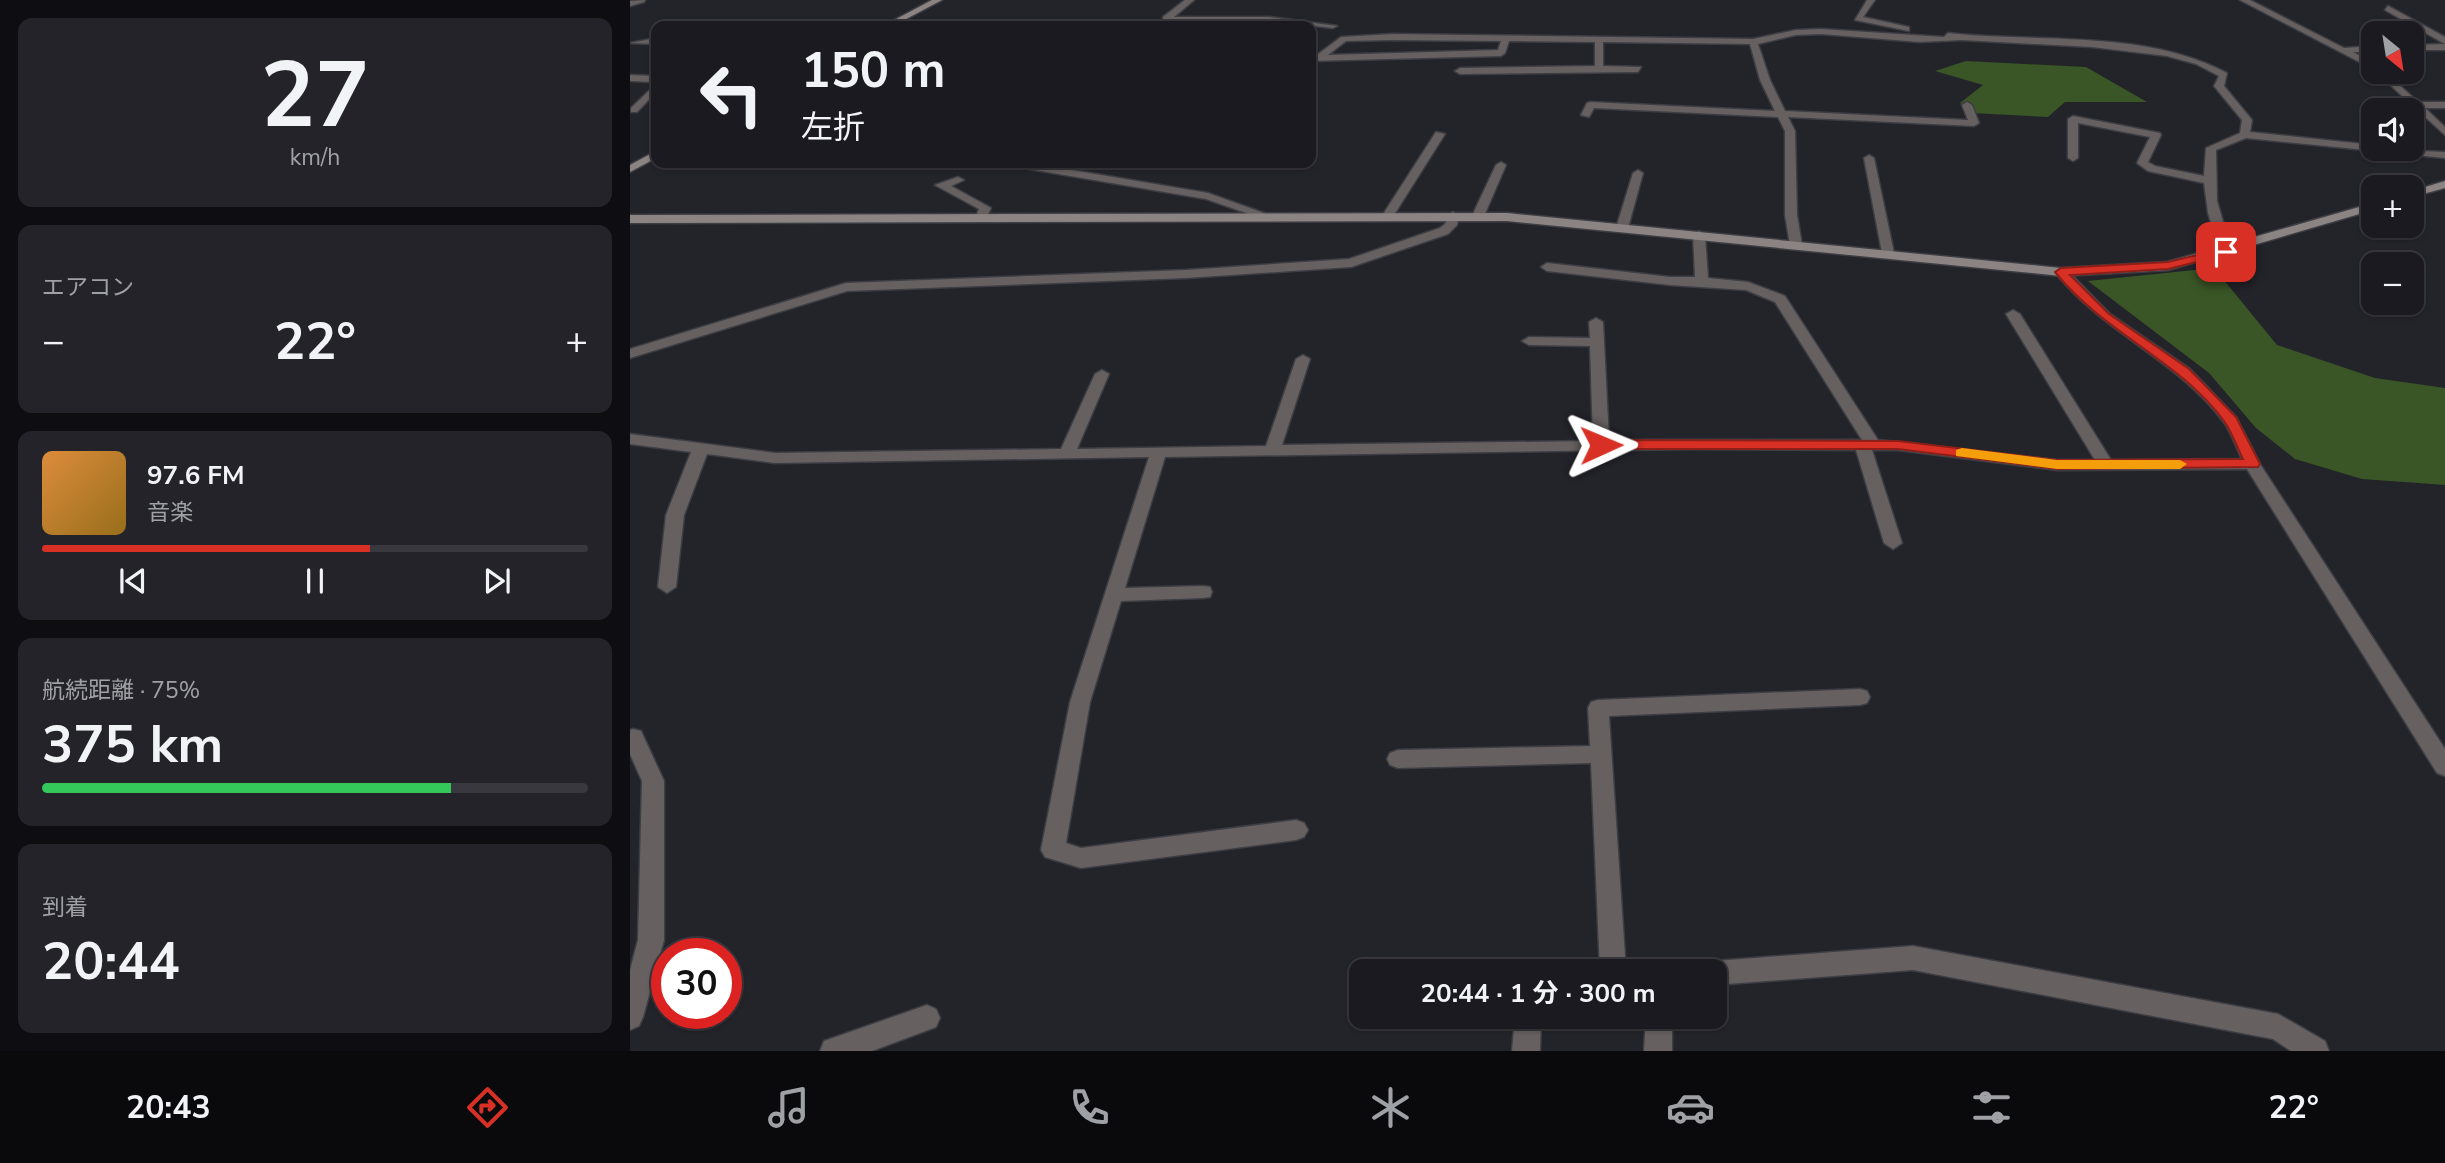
<!DOCTYPE html>
<html lang="ja">
<head>
<meta charset="utf-8">
<style>
  :root { --surface:#1a1a20; --page:#232329; --text:#f1f3f6; --muted:#9fa1a5; --line:#38383e; --accent:#d93025 }
  body { margin:0; font-family:"Nunito Sans","Noto Sans JP",sans-serif; background:var(--page); color:var(--text); height:100vh; display:flex; flex-direction:column; font-size:26px; white-space:nowrap }
  * { box-sizing:border-box; margin:0 }
  p { font-size:23px; color:var(--muted) }
  .icon { flex:none; width:38px; height:38px; fill:none; stroke:currentColor; stroke-width:2; stroke-linecap:round; stroke-linejoin:round }
  .map { position:relative; flex:1; overflow:hidden }
  .details { display:flex; flex-direction:column; gap:18px; padding:18px; background:#0e0e12; width:630px }
  .details>* { flex:none }
  .guide { position:absolute; left:21px; top:21px; width:665px; height:147px; border-radius:14px; box-shadow:0 2px 5px #0004,0 0 0 2px var(--line); background:#1a1a20; color:var(--text); overflow:hidden }
  .needle { width:46px; rotate:150deg }
  .buttons { position:absolute; left:1731px; top:21px; display:grid; gap:14px }
  .buttons a { display:grid; place-items:center; width:63px; height:63px; border-radius:14px; background:var(--surface); box-shadow:0 2px 5px #0004,0 0 0 2px var(--line); font-size:35px }
  .speed { position:absolute; left:21px; top:938px; display:flex; gap:14px; font-size:35px; font-weight:700; text-align:center }
  .speed>* { display:grid; place-content:center; width:91px; height:91px; border-radius:50%; background:var(--surface); box-shadow:0 2px 5px #0004,0 0 0 2px var(--line); line-height:1 }
  .speed .limit { border:10px solid #d22; background:#fff; color:#111 }
  .pin { position:absolute; display:grid; place-items:center; width:60px; height:60px; color:#fff; margin:-30px; border-radius:14px; box-shadow:0 4px 10px #0006 }
  .me { position:absolute; width:77px; margin:-38px; rotate:89deg; stroke-linejoin:round; filter:drop-shadow(0 0 5px #0008) }
  .turn { display:flex; align-items:center; gap:24px; height:147px; padding:0 35px; font-size:32px }
  .turn .icon { width:91px; height:91px; stroke-width:2.5 }
  .turn b { display:block; font-size:49px; line-height:60px }
  .big { font-size:52px; font-weight:700; line-height:1.1 }
  .details .widget { flex:1; display:flex; flex-direction:column; justify-content:center; gap:10px; min-width:0; padding:0 24px; border-radius:14px; background:var(--page) }
  .details .dial { align-items:center; gap:0 }
  .dial b { font-size:91px; line-height:1 }
  .song { display:flex; align-items:center; gap:21px }
  .cover { width:84px; height:84px; border-radius:10px; background:linear-gradient(135deg,hsl(30 70% 55%),hsl(40 70% 35%)) }
  .played { height:7px; border-radius:4px; background:linear-gradient(90deg,var(--accent) 60%,var(--line) 60%) }
  .keys { display:flex; justify-content:space-around; direction:ltr }
  .heat { display:flex; justify-content:space-between; align-items:center; font-size:38px; direction:ltr }
  .charge { height:10px; border-radius:5px; background:linear-gradient(90deg,#34c759 75%,var(--line) 0) }
  .trip { position:absolute; left:719px; top:959px; width:378px; height:70px; border-radius:14px; background:var(--surface); box-shadow:0 2px 5px #0004,0 0 0 2px var(--line); font-weight:700; line-height:70px; text-align:center }
  .dock { display:flex; height:112px; justify-content:space-around; align-items:center; background:#0a0a0d; color:var(--muted) }
  .dock .icon { width:49px; height:49px }
  .dock .selected { color:var(--accent) }
  .dock b { font-size:32px; color:var(--text) }
  main { display:flex; flex:1; min-height:0 }
  .map>svg:first-child { display:block }
</style>
</head>
<body>
<main>
<section class="details">
<div class="widget dial"><b>27</b><p>km/h</p></div>
<div class="widget"><p>エアコン</p>
<div class="heat"><a>−</a><b class="big">22°</b><a>+</a></div>
</div>
<div class="widget">
<div class="song"><i class="cover"></i><div><b>97.6 FM</b><p>音楽</p></div></div>
<div class="played"></div>
<div class="keys"><svg class="icon" aria-label="previous" viewBox="0 0 24 24"><path d="M18 5L8 12l10 7zM5 5v14"/></svg><svg class="icon" aria-label="pause" viewBox="0 0 24 24"><path d="M8 5v14M16 5v14"/></svg><svg class="icon" aria-label="next" viewBox="0 0 24 24"><path d="M6 5l10 7-10 7zM19 5v14"/></svg></div>
</div>
<div class="widget"><p>航続距離 · 75%</p><b class="big">375 km</b><div class="charge"></div></div>
<div class="widget"><p>到着</p><b class="big">20:44</b></div>
</section>
<div class="map">
<svg width="1815" height="1051" viewBox="0 0 1815 1051">
  <rect width="100%" height="100%" fill="#23232a"/>
  <!-- green -->
  <path fill="#3a5526" d="M1336 61 1456 67 1517 102H1435L1418 117 1342 113 1330 103 1353 85 1305 71Z
    M1584 268 1647 345 1745 378 1815 388V485L1732 479 1665 459 1626 428 1579 373 1458 281Z"/>
  <g fill="none" stroke-linecap="round" stroke-linejoin="round">
    <!-- street casing -->
    <g stroke="#3d3d44" stroke-width="3">
      <path id="street" d="M15 0 14 2 0 6V1Z
        M555 0H564L544 17H639L707 26 703 28 639 21H533V17Z
        M1237 0H1245L1233 17 1279 27V31L1225 20Z
        M1610 0H1620L1714 48 1743 46V52H1723L1743 63V69Z
        M1758 6 1815 37V44L1755 10Z
        M214 23 217 26H187Z
        M1191 29 1314 37 1318 33C1410 43 1513 29 1597 73L1594 86 1622 120 1620 132 1743 145V149L1815 152V158L1616 138 1586 150 1587 201 1602 252 1596 256 1590 252 1578 213 1574 183 1518 171 1507 163 1520 137 1448 123V158L1443 161 1438 158V119L1443 116 1530 133 1531 135 1518 162 1525 166 1574 176 1576 148 1610 133 1612 120 1584 86 1589 76 1566 64 1537 56 1462 47 1332 40 1290 42 1191 34 1166 35 1128 44 1140 80 1155 111 1338 120 1332 105 1337 102 1342 105 1349 123 1344 126 1158 117 1165 131 1167 215 1172 245 1166 249 1160 245 1155 215V131L1148 117 964 108 959 117 951 115 957 103 960 102 1145 111 1130 80 1120 44 973 42V66L1011 67 1008 72 830 74 825 71 830 68 965 66V42L879 41 875 53 871 56 681 61V55H687L711 37 762 34 1123 39 1166 30ZM762 40 871 41 868 50 698 55 716 41Z
        M26 38V44L0 43Z
        M1815 44V50H1782V45Z
        M1746 72H1755L1788 102H1815V108H1795L1815 127V135Z
        M0 75 26 76V82L0 81Z
        M26 84V92L7 112H1V108Z
        M806 132 815 134 762 218H754L752 216Z
        M1239 155 1244 158 1264 253 1258 257 1252 253 1234 158Z
        M871 162 876 165 854 216 844 218 842 216 866 165Z
        M377 163H400L578 193 645 217 639 221 576 199 382 166Z
        M1008 170 1013 173 998 228 988 231 986 228 1003 173Z
        M328 177 334 180 321 186 361 208 355 220 345 218 349 209 305 185Z
        M823 212 829 216 827 225 818 234 721 267 556 278 217 291 0 358V349L216 283 556 270 719 259 810 228 815 224 819 214Z
        M1069 231 1075 235 1078 278 1118 282 1155 296 1248 440 1427 460H1465L1376 314 1383 310 1390 314 1481 460 1612 459C1606 447 1601 431 1593 421 1546 359 1473 333 1425 272L1436 269 1480 314 1560 369 1606 417 1630 464 1815 749V776L1807 773 1617 469 1427 470 1268 450H1242L1272 543 1263 549 1254 543 1226 450 1057 449 535 457 495 588 573 586 580 587 582 592 580 597 573 598 491 601 460 702 436 843 451 848 666 820 674 823 678 830 674 837 666 840 451 868 415 857 411 850 440 702 519 457 145 463 77 454 54 515 46 587 37 593 28 587 36 515 61 452 0 444V434L145 453 431 449 465 374 472 370 479 374 447 449 636 446 666 359 673 355 680 359 652 445 963 441 960 346 899 345 892 341 899 337 960 338 959 322 966 318 973 322 979 440H1232L1145 302 1116 290 1040 285 917 271 911 267 917 263 1040 277H1065L1063 235Z
        M1230 689 1237 691 1240 697 1237 703 1230 705 979 716 996 971H970L961 763 768 768 760 765 757 759 760 753 768 750 960 746 958 708 961 702 968 700Z
        M3 729 11 731 34 781V940L13 1017 9 1026 0 1030V970L8 940 12 781 0 754V730Z
        M1283 946 1648 1014 1695 1041 1699 1051H1661L1643 1039 1283 970 1085 985V971H1073L1076 964 1085 961Z
        M297 1005 306 1009 310 1018 306 1027 242 1051H190L194 1041Z
        M885 1017H911L910 1051H882Z
        M1016 1017H1042V1051H1014Z"/>
    </g>
    <!-- secondary casing -->
    <g stroke="#3d3d44" stroke-width="3">
      <path id="secondary" d="M302 0H312L263 26H253Z
        M26 151V158L0 172V165Z
        M1815 181V188L1782 197V191Z
        M1743 203V210L1538 270 1431 276 877 221 0 223V215L877 213 1431 268 1537 262Z"/>
    </g>
    <!-- street -->
    <use href="#street" fill="#666160" fill-rule="evenodd"/>
    <!-- secondary -->
    <use href="#secondary" fill="#8b8482" fill-rule="evenodd"/>
  </g>
  <!-- route -->
  <path fill="#d93025" stroke="#8d1f18" stroke-width="2" d="M1596 248 1601 252 1600 254 1538 269 1440 275 1479 314 1559 369 1606 417 1630 464 1628 467 1427 469 1268 449H971L964 445 971 440 1268 441 1427 460 1613 459C1607 447 1602 432 1594 421 1549 360 1474 333 1425 272L1431 268 1538 262Z"/>
  <!-- slow -->
  <path fill="#f59e0b" d="M1332 448 1427 460H1550L1557 464 1550 469H1427L1326 456V450Z"/>
</svg>
<div class="buttons">
<a><svg class="needle" viewBox="-14 -14 28 28"><path d="M0-13l5 13h-10z" fill="#e53935"/><path d="M0 13l5-13h-10z" fill="#9fa1a5"/></svg></a>
<a><svg class="icon" aria-label="sound" viewBox="0 0 24 24"><path d="M4 9h4l5-4v14l-5-4H4zM17 9q2 3 0 6"/></svg></a>
<a>+</a>
<a>−</a>
</div>
<div class="speed"><div class="limit">30</div></div>
<div class="pin" style="left:1596px;top:252px;background:#d93025"><svg class="icon" aria-label="arrive" viewBox="0 0 24 24"><path d="M6 21V4h12l-3 4 3 4H6"/></svg></div>
<svg class="me" style="left:971px;top:445px" viewBox="-20 -20 40 40"><path d="M0-17L14 15 0 8-14 15z" fill="#d93025" stroke="#fff" stroke-width="4"/></svg>
<div class="trip">20:44 · 1 分 · 300 m</div>
<div class="guide">
<div class="turn"><svg class="icon" aria-label="left" viewBox="0 0 24 24"><path d="M17 20v-9H6M10 6l-5 5 5 5"/></svg><div><b>150 m</b>左折</div></div>
</div>
</div>
</main>
<nav class="dock">
<b>20:43</b>
<svg class="icon selected" aria-label="directions" viewBox="0 0 24 24"><path d="M12 3l9 9-9 9-9-9zM9 14v-3h6M13 9l2 2-2 2"/></svg>
<svg class="icon" aria-label="music" viewBox="0 0 24 24"><path d="M9 18V5l10-2v13"/><circle cx="6" cy="18" r="3"/><circle cx="16" cy="16" r="3"/></svg>
<svg class="icon" aria-label="phone" viewBox="0 0 24 24"><path d="M5 4h4l2 5-3 2q2 4 5 5l2-3 5 2v4C11 20 4 13 5 4z"/></svg>
<svg class="icon" aria-label="climate" viewBox="0 0 24 24"><path d="M12 3v18M4 7l16 10M4 17L20 7"/></svg>
<svg class="icon" aria-label="car" viewBox="0 0 24 24"><path d="M5 17H2v-5l4-1 3-4h7l3 4 3 1v5h-3M9 17h6M6 11h13"/><circle cx="7" cy="17" r="2"/><circle cx="17" cy="17" r="2"/></svg>
<svg class="icon" aria-label="filters" viewBox="0 0 24 24"><path d="M4 7h16M4 17h16"/><circle cx="9" cy="7" r="2"/><circle cx="15" cy="17" r="2"/></svg>
<b>22°</b>
</nav>
</body>
</html>
